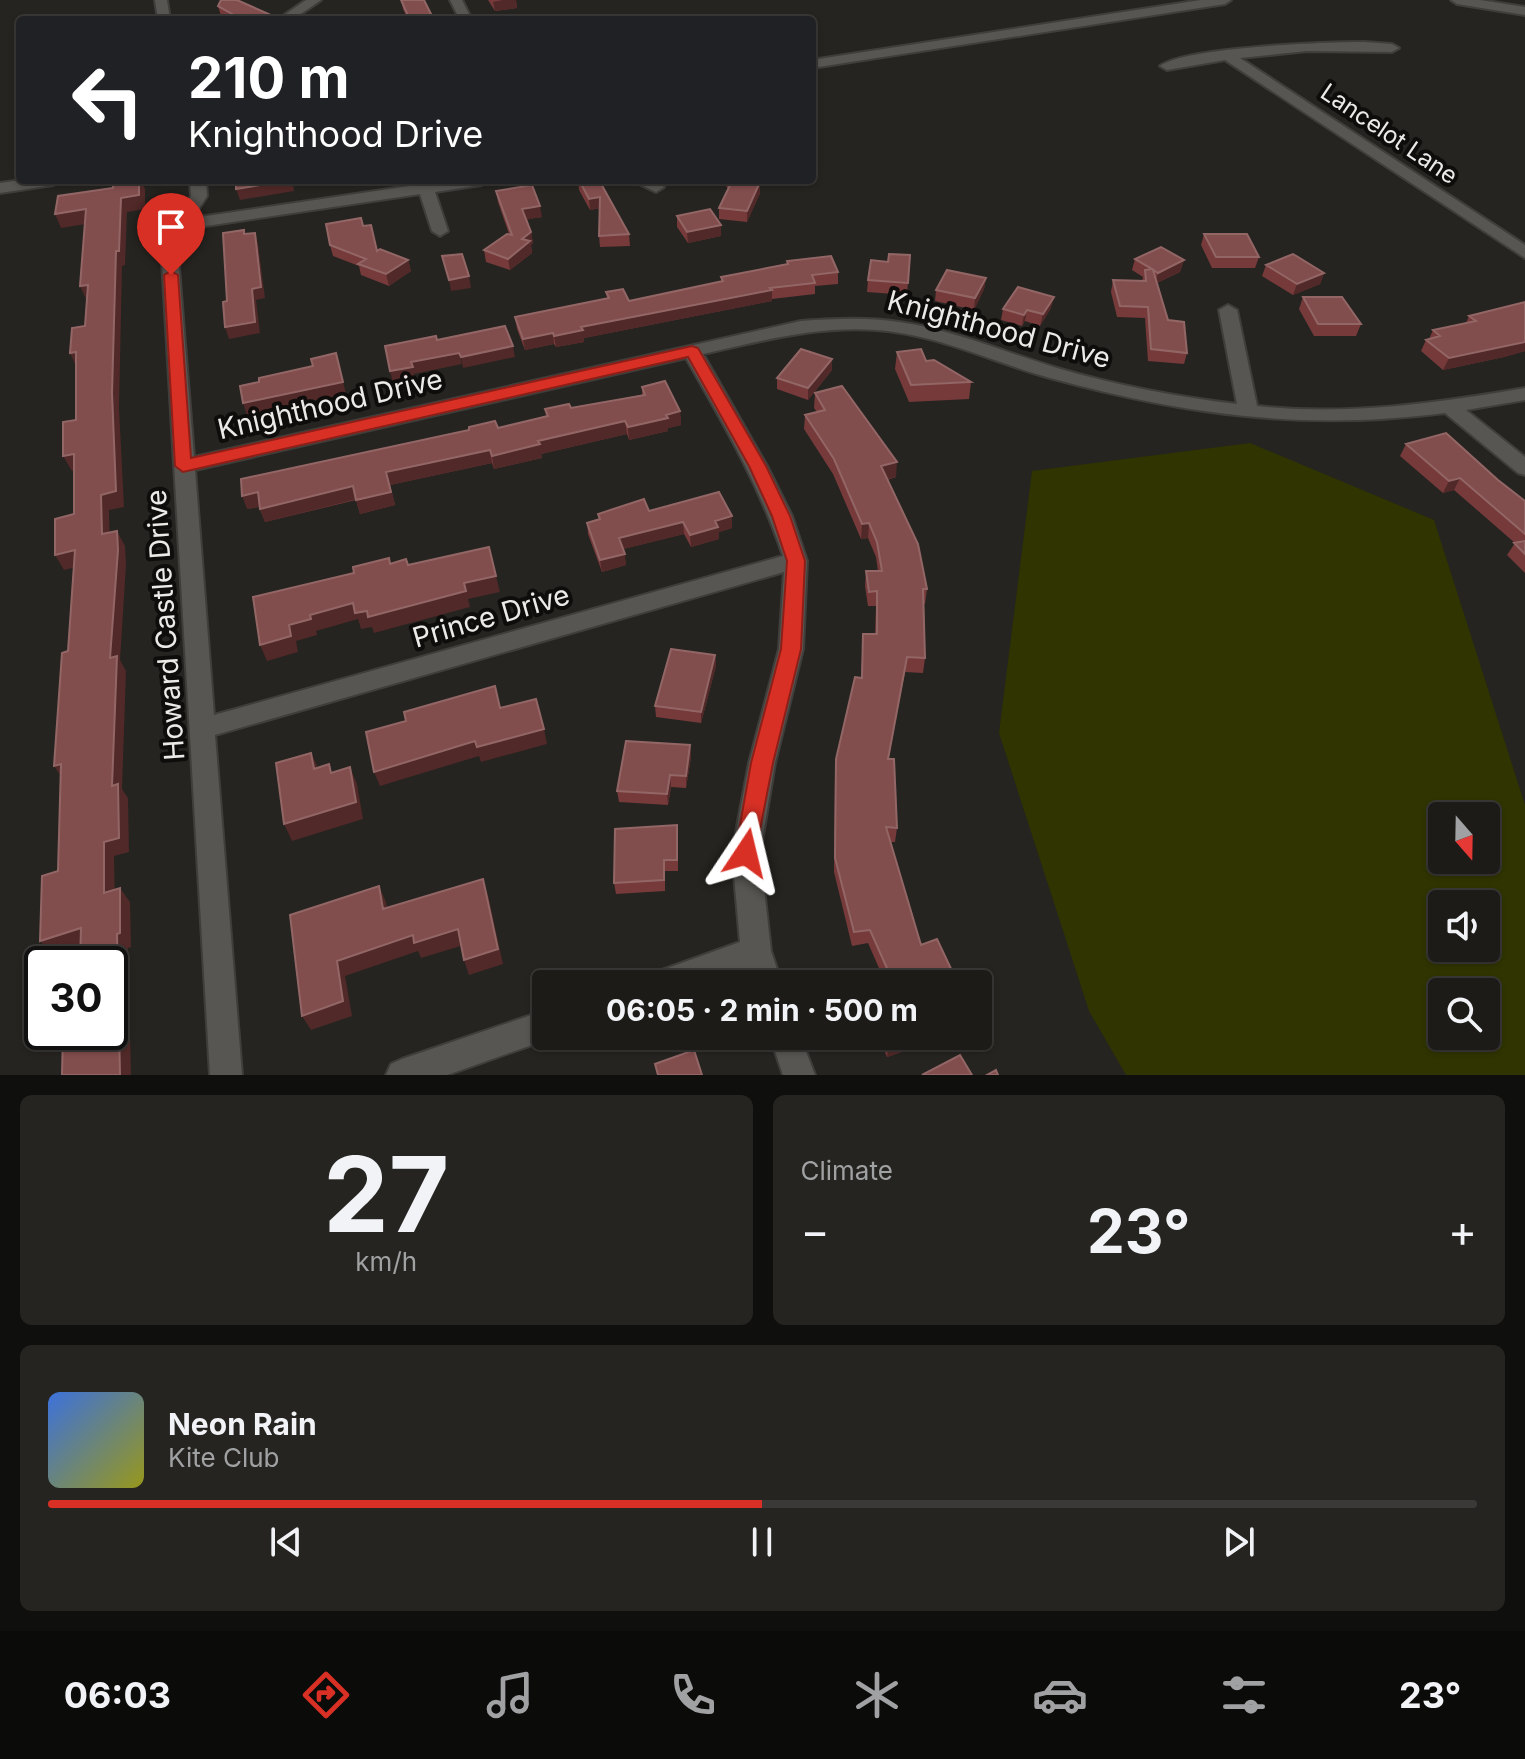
<!DOCTYPE html>
<html lang="en">
<head>
<meta charset="utf-8">
<style>
  :root { --surface:#1c1b18; --page:#252421; --text:#f1f3f6; --muted:#a0a1a2; --line:#3a3937; --accent:#d93025 }
  body { margin:0; font-family:Inter,sans-serif; background:var(--page); color:var(--text); height:100vh; display:flex; flex-direction:column; font-size:30px; white-space:nowrap }
  * { box-sizing:border-box; margin:0 }
  p { font-size:26px; color:var(--muted) }
  .icon { flex:none; width:44px; height:44px; fill:none; stroke:currentColor; stroke-width:2; stroke-linecap:round; stroke-linejoin:round }
  .map { position:relative; height:1075px; overflow:hidden }
  .sheet { display:flex; flex-direction:column; gap:20px; padding:20px; background:#0f0f0d; flex:1 }
  .sheet>* { flex:none }
  .top-card { position:absolute; left:16px; top:16px; width:800px; height:168px; border-radius:8px; box-shadow:0 2px 6px #0004,0 0 0 2px var(--line); background:#202124; color:#fff; overflow:hidden }
  .needle { width:52px; rotate:160deg }
  .tools { position:absolute; left:1428px; top:802px; display:grid; gap:16px }
  .tools a { display:grid; place-items:center; width:72px; height:72px; border-radius:8px; background:var(--surface); box-shadow:0 2px 6px #0004,0 0 0 2px var(--line); font-size:40px }
  .speed { position:absolute; left:24px; top:946px; display:flex; gap:16px; font-size:40px; font-weight:700; text-align:center }
  .speed>* { display:grid; place-content:center; width:104px; height:104px; border-radius:50%; background:var(--surface); box-shadow:0 2px 6px #0004,0 0 0 2px var(--line); line-height:1 }
  .speed .limit { border:4px solid #111; border-radius:12px; background:#fff; color:#111 }
  .pin { position:absolute; display:grid; place-items:center; width:68px; height:68px; color:#fff; margin:-82px -34px; border-radius:50% 50% 50% 0; rotate:-45deg; box-shadow:0 0 8px #0007 }
  .pin .icon { rotate:45deg }
  .me { position:absolute; width:88px; margin:-44px; rotate:10deg; stroke-linejoin:round; filter:drop-shadow(0 0 6px #0008) }
  .turn { display:flex; align-items:center; gap:28px; height:168px; padding:0 40px; font-size:36px }
  .turn .icon { width:104px; height:104px; stroke-width:2.5 }
  .turn b { display:block; font-size:56px; line-height:68px }
  .big { font-size:60px; font-weight:700; line-height:1.1 }
  .sheet .card { flex:1; display:flex; flex-direction:column; justify-content:center; gap:12px; min-width:0; padding:0 28px; border-radius:12px; background:var(--page) }
  .sheet .dial { align-items:center; gap:0 }
  .dial b { font-size:104px; line-height:1 }
  .song { display:flex; align-items:center; gap:24px }
  .cover { width:96px; height:96px; border-radius:12px; background:linear-gradient(135deg,hsl(220 70% 55%),hsl(60 70% 35%)) }
  .played { height:8px; border-radius:4px; background:linear-gradient(90deg,var(--accent) 50%,var(--line) 50%) }
  .keys { display:flex; justify-content:space-around; direction:ltr }
  .heat { display:flex; justify-content:space-between; align-items:center; font-size:44px; direction:ltr }
  .sheet .tiles { flex:1; display:grid; gap:20px; grid-template-columns:1fr 1fr }
  .card:last-child { grid-column:span 2 }
  .trip { position:absolute; left:532px; top:970px; width:460px; height:80px; border-radius:8px; background:var(--surface); box-shadow:0 2px 6px #0004,0 0 0 2px var(--line); font-weight:700; line-height:80px; text-align:center }
  .dock { display:flex; height:128px; justify-content:space-around; align-items:center; background:#0b0b0a; color:var(--muted) }
  .dock .icon { width:56px; height:56px }
  .dock .current { color:var(--accent) }
  .dock b { font-size:36px; color:var(--text) }
  .map>svg:first-child { display:block }
</style>
</head>
<body>
<div class="map">
<svg width="1525" height="1075" viewBox="0 0 1525 1075">
  <rect width="100%" height="100%" fill="#252420"/>
  <!-- green -->
  <path fill="#2f3400" fill-rule="evenodd" d="M1250 443 1434 520 1525 805V1075H1126L1089 1011 999 733 1032 471ZM1442 816H1486V860H1442ZM1442 904H1486V948H1442ZM1442 992H1486V1036H1442Z"/>
  <g fill="none" stroke-linecap="round" stroke-linejoin="round">
    <!-- minor casing -->
    <g stroke="#3f3e3b" stroke-width="4">
      <path id="minor" d="M155 0H167L170 20H158Z
        M306 0H321L292 20H277Z
        M450 0H462L472 20H460Z
        M1364 42 1392 44 1399 48 1392 52 1307 51 1240 58 1525 245V258L1225 60 1167 70 1160 66C1186 47 1326 42 1364 42Z
        M190 180H206L207 196 193 218 450 180H489L481 185 435 192 448 231 440 236 432 231 420 194 186 229 177 243 194 457 801 321C834 319 866 317 899 322 954 330 1004 352 1057 368 1115 385 1177 397 1237 404L1219 310 1228 305 1237 310 1257 406C1347 416 1437 403 1525 388V400L1466 410 1525 457V475L1518 473 1445 413C1304 431 1186 415 1050 378 992 362 937 334 876 330 816 326 761 341 703 354L767 466 792 516 807 561 803 649 775 763 760 853 771 951 782 984H752L747 968 703 984H647L651 974 740 942 732 853 749 763 779 649 784 572 215 735 242 1075H210L161 243 191 196ZM686 358C723 423 760 486 783 556L214 715 195 470Z
        M631 180H653L664 187 656 192Z
        M546 1010V1036H556L546 1040 447 1075H386L391 1064 402 1059Z
        M770 1036H800L815 1075H783Z"/>
    </g>
    <!-- tertiary casing -->
    <g stroke="#3f3e3b" stroke-width="4">
      <path id="tertiary" d="M1201 0H1231L1225 4 812 68V60Z
        M1451 0H1480L1525 7V15L1457 4Z
        M22 180H61L53 185 0 193V183Z"/>
    </g>
    <!-- minor -->
    <use href="#minor" fill="#585652" fill-rule="evenodd"/>
    <!-- tertiary -->
    <use href="#tertiary" fill="#585652" fill-rule="evenodd"/>
  </g>
  <!-- wall -->
  <path fill="#763a3b" d="M401 0 434 20H408L403 9Z
    M488 0H516L517 8 495 11Z
    M218 6 282 20H228L221 16Z
    M578 180 629 234 630 246 600 247 599 236 600 208 590 210 579 190Z
    M722 180H758L760 193 747 222 719 219V208L728 189Z
    M496 191 542 217 527 219 531 232 533 243 531 245 532 253 510 270 486 262 484 250 509 234 498 202Z
    M677 216 721 236 688 243 677 227Z
    M363 226 377 251 408 260 411 271 389 286 361 275 359 266 333 256 330 245Z
    M1204 234 1259 257 1255 268H1212L1201 245Z
    M910 255 907 295 867 292 868 280 888 262Z
    M1135 259 1184 260 1180 272 1157 283 1168 320 1187 353 1184 364 1148 361 1145 318 1117 317 1111 292 1113 280 1142 281 1143 277 1132 270Z
    M787 261 838 272V284L815 286V294L772 299V301L584 338V342L556 347 554 344 525 350 517 329 515 317 607 298 606 292 629 301 721 281V277L787 264Z
    M1266 265 1324 273 1320 284 1293 295 1262 276Z
    M986 278 984 289 974 310 935 301 936 290Z
    M1303 297 1361 324 1356 336H1314L1299 309Z
    M1525 302V351L1504 357 1443 370 1421 351 1426 340 1429 339 1433 330 1466 323 1469 316Z
    M1051 308 1040 326 1025 321 1022 326 1001 320 1003 309Z
    M897 352 926 361 971 382 969 399 909 402 895 369Z
    M832 359V370L808 400 777 389V378Z
    M642 387 680 411 681 425 668 428V431L629 440 627 434 541 454 542 458 494 469 492 463 390 485 395 505 360 514 356 500 265 522 259 507 247 509 498 428 546 417 545 409 571 408 642 395Z
    M815 393 896 477 887 480 927 589 925 604H924L925 658 923 673 905 672 888 759 897 828 895 842H890L921 945 966 984H886L868 943 852 946 834 872 835 773 836 759 861 678 863 634H875L876 606H868L865 586 866 571H878L876 557 868 538 861 539 833 474 804 429 805 415 817 412 814 408Z
    M1406 444 1498 480 1525 501V573L1507 555 1515 543 1454 490 1443 493 1400 456Z
    M649 511 732 516V528L719 532V539L691 547 684 534 623 549 626 565 602 572 588 534 587 523 599 520 598 514Z
    M715 655 716 666 701 723 656 717 655 706Z
    M690 745 691 757 686 788 671 787 668 805 619 802 617 791Z
    M678 837V871H665V891L616 894 614 883Z
    M878 1036H948L887 1057Z"/>
  <!-- shaded-wall -->
  <path fill="#502928" d="M503 0H516L517 8 495 11 493 2Z
    M139 180H141L145 189V209L127 212 125 265 122 266 119 408 124 507 109 510 110 550 102 534 101 495 116 251 121 198Z
    M292 180 294 191 240 200 236 189Z
    M760 182V193L747 222V211Z
    M600 197 601 208 590 210 589 199Z
    M540 206 542 217 524 220 522 209Z
    M86 209 92 223 61 228 55 214Z
    M721 225V236L688 243 687 232Z
    M531 232 533 243 531 245 532 253 510 270 508 259 522 239Z
    M255 233 258 244 265 298 256 300 260 333 229 339 225 327 252 289Z
    M408 260 411 271 389 286 386 274Z
    M1184 260 1180 272 1155 284 1158 273Z
    M1324 273 1320 284 1293 295 1297 284Z
    M469 276 471 288 451 291 449 280Z
    M986 278 984 289 974 310 975 298Z
    M88 285 87 301 80 286Z
    M772 290V301L584 338V342L556 347 554 336 581 327Z
    M1054 297 1051 308 1040 326 1043 314Z
    M1027 310 1025 321 1022 326 1024 315Z
    M553 333 554 344 525 350 523 339Z
    M1525 342V351L1504 357 1443 370 1449 358Z
    M513 346 515 357 463 368 461 357Z
    M76 352 77 368 70 353Z
    M336 353 346 394 247 415 243 403Z
    M459 353 462 364 414 374 416 379 393 383 390 371 411 362Z
    M832 359V370L808 400V388Z
    M680 411 681 425 668 428V431L629 440 628 427Z
    M625 421 627 434 541 454 542 458 494 469 492 456 538 441Z
    M490 450 492 463 390 485 395 505 360 514 356 500 386 472Z
    M74 454 82 469 72 471 63 456Z
    M897 462 896 477 879 481 881 466Z
    M1460 478 1454 490 1443 493 1449 481Z
    M353 486 357 499 265 522 260 509Z
    M258 492 264 506 247 509 242 496Z
    M732 516V528L719 532V539L691 547 690 535 715 521Z
    M683 522 684 534 620 550 619 538Z
    M869 523 868 538 861 539 862 524Z
    M117 531 125 546 126 565 120 660 126 671 122 789 128 798 129 852 114 856 115 906 104 893V842L110 658Z
    M75 550 84 565 64 570 55 555Z
    M625 554 626 565 602 572 600 560Z
    M496 576 500 592 468 599 464 583Z
    M466 591 470 607 374 633 372 627 361 629 358 619 316 631 317 635 296 641 298 652 267 661 260 645 289 625 310 615 353 603Z
    M715 655 716 666 701 723V712Z
    M907 657 905 672 886 774 888 759Z
    M544 729 547 744 481 762 479 756 380 786 374 772 475 741Z
    M690 745 691 757 686 788V776Z
    M311 753 319 770 314 769Z
    M61 764 64 781 54 766Z
    M350 767 357 784 363 819 292 841 284 824Z
    M670 775 671 787 668 805 667 794Z
    M483 879 488 895 503 964 469 975 464 960Z
    M379 886 386 902 390 925 383 909Z
    M120 888 130 902 131 947 128 948 131 1075H120L117 934Z
    M81 928 92 942 52 955 40 941Z
    M458 929 464 945 421 958 418 951 345 976 352 1016 311 1030 302 1016 337 961 413 935Z
    M915 1036H948L887 1057 889 1045Z"/>
  <!-- building -->
  <path fill="#824d4d" stroke="#936666" stroke-width="2" d="M221 0H237L282 20H243L218 6Z
    M401 0H424L434 20H410Z
    M113 180H139V195L121 198 119 251H116L112 393 116 491 101 495 102 534 117 531 118 550 110 658 117 656 112 786 118 784 119 838 104 842V893L120 888V933L117 934 120 1075H62L63 1032H110V964H80L81 928 40 941 42 876 58 871 61 764 54 766 62 653 68 651 75 550 55 555V519L74 514V454L63 456V422L76 420V352L70 353 72 328 85 326 88 285 80 286 86 209 55 214 58 196 113 188Z
    M236 180H291L236 189Z
    M579 180H599L629 234 599 236 600 197 589 199Z
    M729 180H758L760 182 747 211 719 208 731 183Z
    M532 185 540 206 522 209 531 232 522 239 530 241 508 259 484 250 507 234 512 235 496 191Z
    M710 209 721 225 687 232 677 216Z
    M361 218 363 226 371 225 377 251 380 249 408 260 386 274 358 264 366 259 330 245 326 224Z
    M244 230V234L255 233 261 287 252 289 255 322 225 327 223 302 227 301 223 233Z
    M1204 234H1247L1259 257H1216Z
    M1161 247 1184 260 1158 273 1153 270 1168 320 1184 322 1187 353 1151 349 1148 307 1120 306 1113 280 1146 281 1145 270 1152 269 1135 259Z
    M462 254 469 276 449 280 442 256Z
    M889 254 910 255 908 283 868 280 871 260 888 262Z
    M1293 254 1324 273 1297 284 1266 265Z
    M831 256 838 272 812 275 815 283 770 288 772 290 581 327 583 330 554 336 553 333 523 339 515 317 609 298 606 292 623 289 629 301 723 281 721 277 788 264 787 261Z
    M947 270 986 278 975 298 936 290Z
    M1018 287 1054 297 1043 314 1027 310 1024 315 1003 309Z
    M1303 297H1342L1361 324H1318Z
    M1525 302V342L1449 358 1426 340 1440 336 1433 330 1476 321 1469 316Z
    M505 326 513 346 461 357 459 353 411 362 413 367 390 371 385 346 436 336 437 340Z
    M801 349 832 359 808 388 777 378Z
    M921 349 926 361 934 360 971 382 911 385 897 352Z
    M336 353 343 382 243 403 240 386 259 382V378L313 366 311 359Z
    M665 381 680 411 666 415 668 418 628 427 625 421 538 441 540 444 492 456 490 450 386 472 391 492 356 500 353 486 260 509 258 492 242 496 241 479 469 430V427L495 421 498 428 548 416 545 409 569 404 571 408 645 395 642 387Z
    M842 386 897 462 881 466 918 544 927 589H923L925 658 907 657 888 759H894L897 828 886 827 921 945 937 939 953 973 960 971 966 984H894L870 930 854 932 835 858 836 759 855 677 862 678 863 634H877V591L869 592 866 571H882L877 542 869 523 862 524 834 459 805 415 825 410 815 393Z
    M1446 433 1498 480 1525 501V534L1460 478 1449 481 1406 444Z
    M719 492 732 516 715 521 718 527 690 535 683 522 619 538 625 554 600 560 587 523 600 519 598 514 644 499 649 511Z
    M1525 541V554L1514 543Z
    M489 547 496 576 464 583 466 591 368 617 367 611 355 613 353 603 310 615 311 619 289 625 291 636 260 645 253 597 354 573 353 567 389 558 390 564 406 559 408 565Z
    M671 649 715 655 701 712 655 706Z
    M495 686 500 708 536 699 544 729 477 747 475 741 374 772 366 732 406 721 404 712Z
    M626 741 690 745 686 776 670 775 667 794 617 791Z
    M311 753 314 769 329 764 331 773 350 767 356 802 284 824 276 763Z
    M677 825V860H664V880L614 883 615 829Z
    M483 879 498 949 464 960 458 929 414 943 413 935 337 961 343 1001 302 1016 290 915 379 886 383 909Z
    M886 1036H915L889 1045Z
    M694 1050 702 1075H658L655 1064Z
    M960 1055 972 1075H922Z
    M996 1070 998 1075H987Z"/>
  <!-- route -->
  <path fill="#d93025" stroke="#8d1f18" stroke-width="2" d="M171 271 178 275 191 458 692 346 698 348 766 466 790 516 805 561 801 649 773 763 754 861 746 864 738 861 735 853 751 763 781 649 787 561 772 516 749 466 688 357 183 472 175 466 164 275Z"/>
  <g text-anchor="middle" stroke-width="8" stroke-linejoin="round" paint-order="stroke">
    <!-- far-street labels -->
    <g font-size="24" fill="#ebeae7" stroke="#0e0d0b">
      <text transform="translate(1389 134) rotate(34)" y="8">Lancelot Lane</text>
    </g>
    <!-- street labels -->
    <g font-size="28" fill="#ebeae7" stroke="#0e0d0b">
      <text transform="translate(999 329) rotate(15)" y="10">Knighthood Drive</text>
      <text transform="translate(330 404) rotate(-13)" y="10">Knighthood Drive</text>
      <text transform="translate(491 616) rotate(-16)" y="10">Prince Drive</text>
      <text transform="translate(165 625) rotate(-94)" y="10">Howard Castle Drive</text>
    </g>
  </g>
</svg>
<div class="tools">
<a><svg class="needle" viewBox="-14 -14 28 28"><path d="M0-13l5 13h-10z" fill="#e53935"/><path d="M0 13l5-13h-10z" fill="#a0a1a2"/></svg></a>
<a><svg class="icon" aria-label="sound" viewBox="0 0 24 24"><path d="M4 9h4l5-4v14l-5-4H4zM17 9q2 3 0 6"/></svg></a>
<a><svg class="icon" aria-label="search" viewBox="0 0 24 24"><circle cx="10" cy="10" r="6"/><path d="M15 15l6 6"/></svg></a>
</div>
<div class="speed"><div class="limit">30</div></div>
<div class="pin" style="left:171px;top:275px;background:#d93025"><svg class="icon" aria-label="arrive" viewBox="0 0 24 24"><path d="M6 21V4h12l-3 4 3 4H6"/></svg></div>
<svg class="me" style="left:746px;top:853px" viewBox="-20 -20 40 40"><path d="M0-17L14 15 0 8-14 15z" fill="#d93025" stroke="#fff" stroke-width="4"/></svg>
<div class="trip">06:05 · 2 min · 500 m</div>
<div class="top-card">
<div class="turn"><svg class="icon" aria-label="left" viewBox="0 0 24 24"><path d="M17 20v-9H6M10 6l-5 5 5 5"/></svg><div><b>210 m</b>Knighthood Drive</div></div>
</div>
</div>
<section class="sheet">
<div class="tiles">
<div class="card dial"><b>27</b><p>km/h</p></div>
<div class="card"><p>Climate</p>
<div class="heat"><a>−</a><b class="big">23°</b><a>+</a></div>
</div>
<div class="card">
<div class="song"><i class="cover"></i><div><b>Neon Rain</b><p>Kite Club</p></div></div>
<div class="played"></div>
<div class="keys"><svg class="icon" aria-label="previous" viewBox="0 0 24 24"><path d="M18 5L8 12l10 7zM5 5v14"/></svg><svg class="icon" aria-label="pause" viewBox="0 0 24 24"><path d="M8 5v14M16 5v14"/></svg><svg class="icon" aria-label="next" viewBox="0 0 24 24"><path d="M6 5l10 7-10 7zM19 5v14"/></svg></div>
</div>
</div>
</section>
<nav class="dock">
<b>06:03</b>
<svg class="icon current" aria-label="directions" viewBox="0 0 24 24"><path d="M12 3l9 9-9 9-9-9zM9 14v-3h6M13 9l2 2-2 2"/></svg>
<svg class="icon" aria-label="music" viewBox="0 0 24 24"><path d="M9 18V5l10-2v13"/><circle cx="6" cy="18" r="3"/><circle cx="16" cy="16" r="3"/></svg>
<svg class="icon" aria-label="phone" viewBox="0 0 24 24"><path d="M5 4h4l2 5-3 2q2 4 5 5l2-3 5 2v4C11 20 4 13 5 4z"/></svg>
<svg class="icon" aria-label="climate" viewBox="0 0 24 24"><path d="M12 3v18M4 7l16 10M4 17L20 7"/></svg>
<svg class="icon" aria-label="car" viewBox="0 0 24 24"><path d="M5 17H2v-5l4-1 3-4h7l3 4 3 1v5h-3M9 17h6M6 11h13"/><circle cx="7" cy="17" r="2"/><circle cx="17" cy="17" r="2"/></svg>
<svg class="icon" aria-label="filters" viewBox="0 0 24 24"><path d="M4 7h16M4 17h16"/><circle cx="9" cy="7" r="2"/><circle cx="15" cy="17" r="2"/></svg>
<b>23°</b>
</nav>
</body>
</html>
